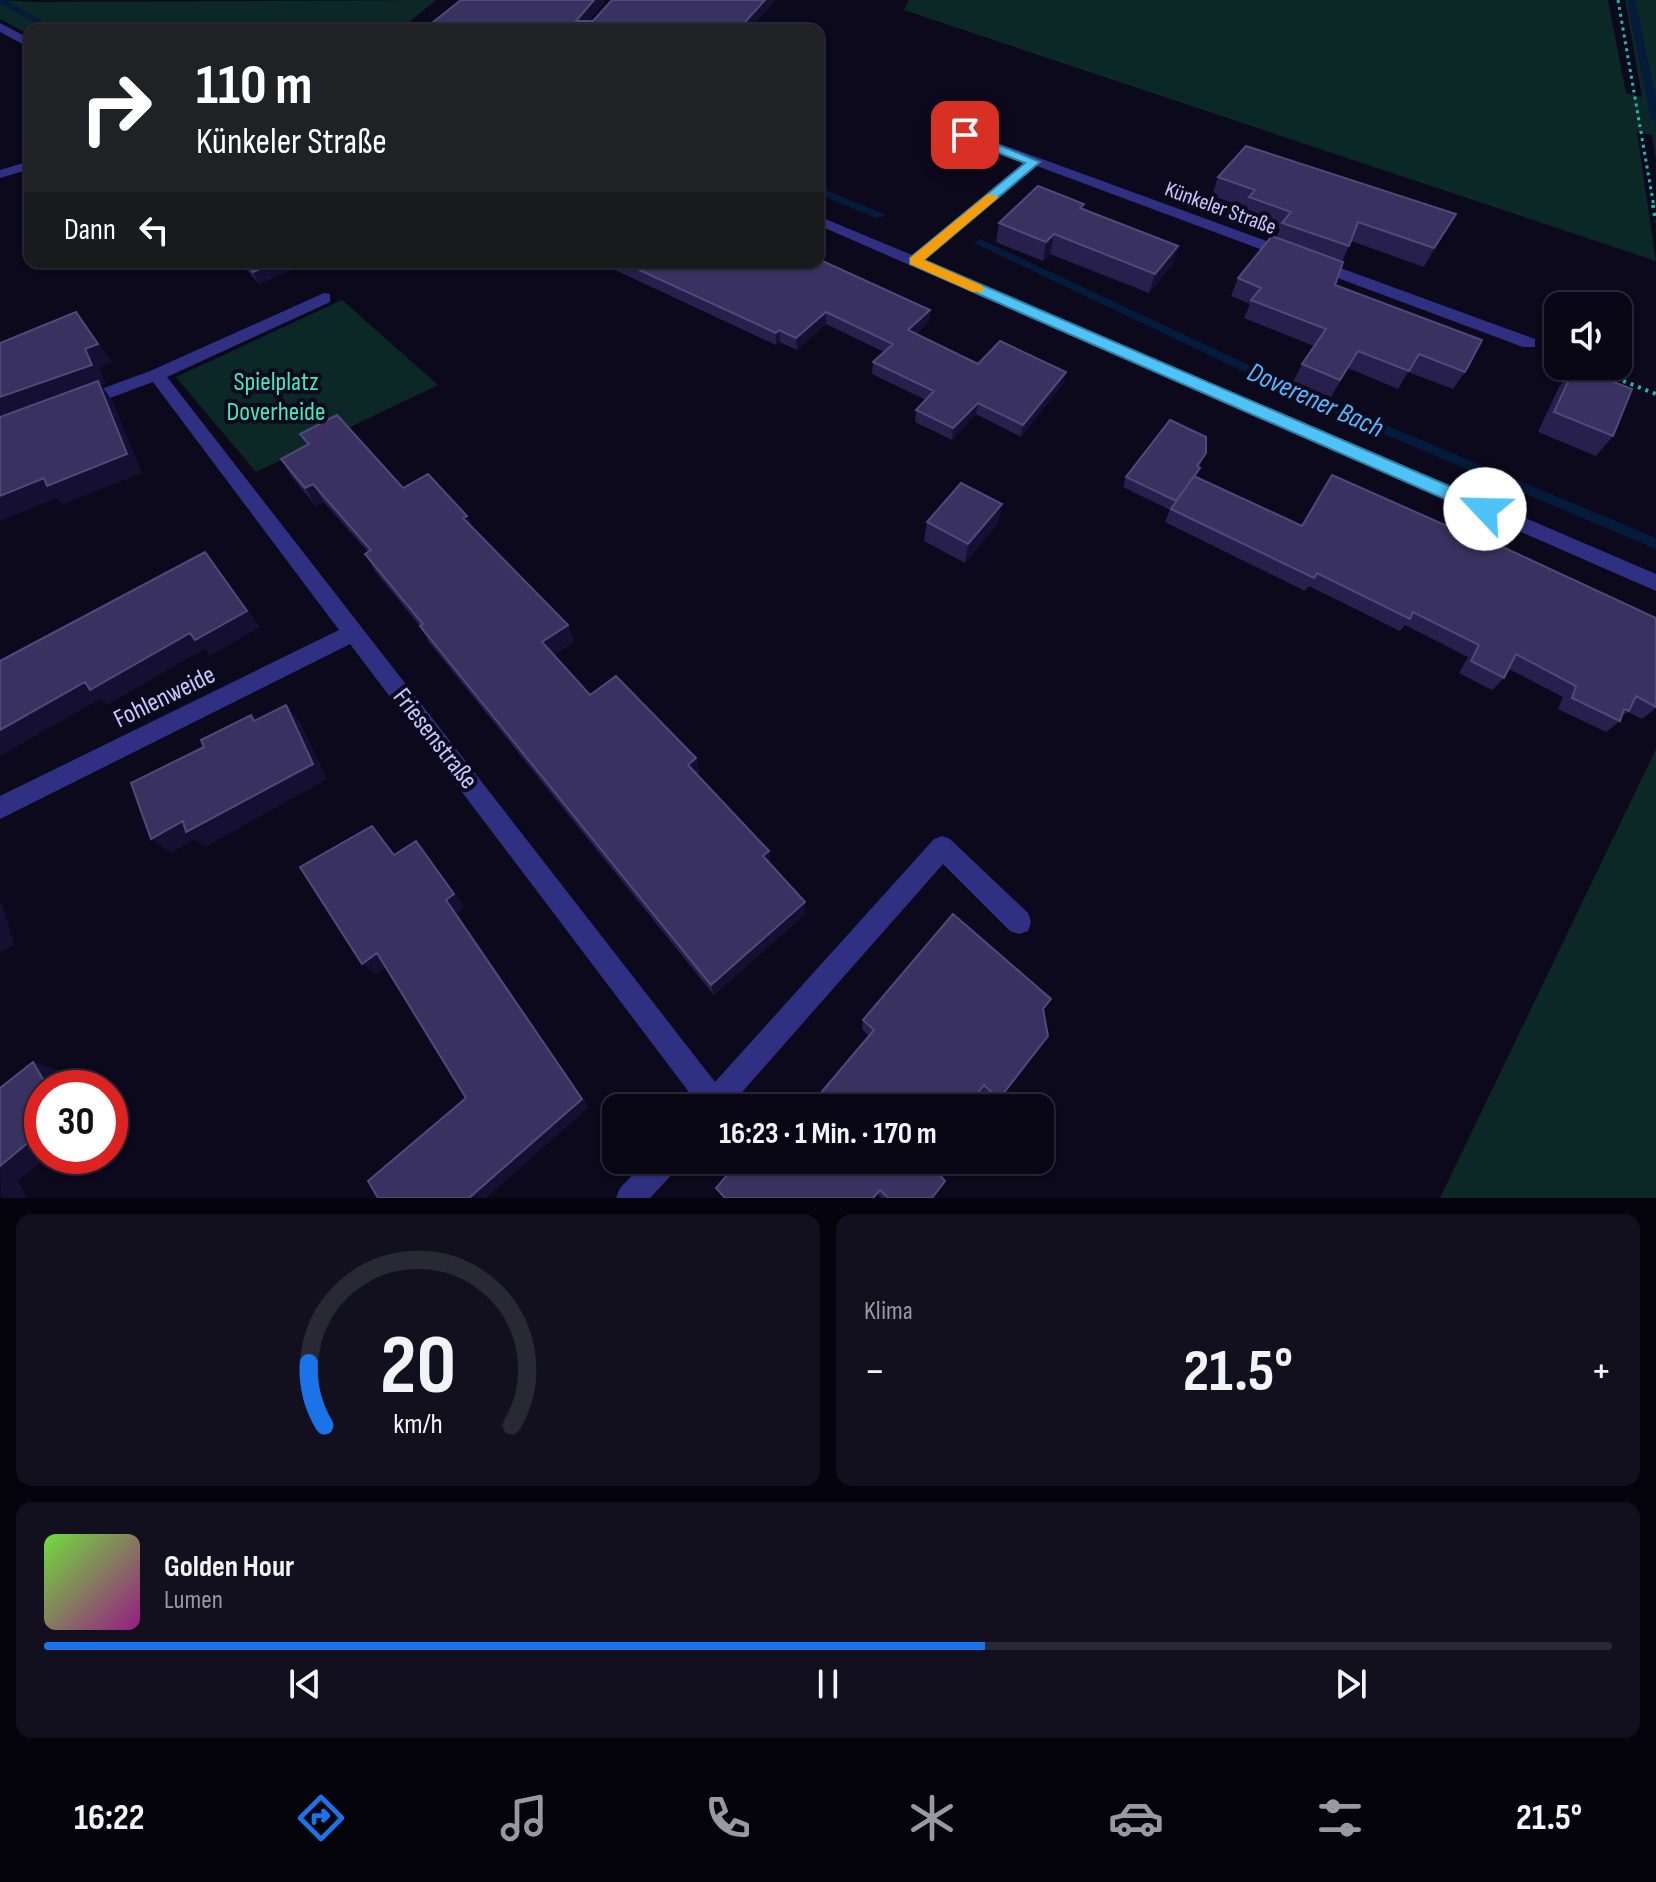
<!DOCTYPE html>
<html lang="de">
<head>
<meta charset="utf-8">
<style>
  :root { --surface:#090716; --page:#12101f; --text:#f1f3f6; --muted:#9999a1; --line:#292835; --accent:#1a73e8 }
  body { margin:0; font-family:"Sofia Sans Condensed",sans-serif; background:var(--page); color:var(--text); height:100vh; display:flex; flex-direction:column; font-size:30px; white-space:nowrap }
  * { box-sizing:border-box; margin:0 }
  p { font-size:26px; color:var(--muted) }
  .icon { flex:none; width:44px; height:44px; fill:none; stroke:currentColor; stroke-width:2; stroke-linecap:round; stroke-linejoin:round }
  .map { position:relative; height:1198px; overflow:hidden }
  .panel { display:flex; flex-direction:column; gap:16px; padding:16px; background:#05040c; flex:1 }
  .panel>* { flex:none }
  .banner { position:absolute; left:24px; top:24px; width:800px; height:244px; border-radius:16px; box-shadow:0 2px 6px #0004,0 0 0 2px var(--line); background:#202124; color:#fff; overflow:hidden }
  .buttons { position:absolute; left:1544px; top:292px; display:grid; gap:16px }
  .buttons a { display:grid; place-items:center; width:88px; height:88px; border-radius:16px; background:var(--surface); box-shadow:0 2px 6px #0004,0 0 0 2px var(--line); font-size:40px }
  .speed { position:absolute; left:24px; top:1070px; display:flex; gap:16px; font-size:40px; font-weight:700; text-align:center }
  .speed>* { display:grid; place-content:center; width:104px; height:104px; border-radius:50%; background:var(--surface); box-shadow:0 2px 6px #0004,0 0 0 2px var(--line); line-height:1 }
  .speed .limit { border:12px solid #d22; background:#fff; color:#111 }
  .pin { position:absolute; display:grid; place-items:center; width:68px; height:68px; color:#fff; margin:-34px; border-radius:16px; box-shadow:0 4px 12px #0006 }
  .me { position:absolute; width:88px; margin:-44px; rotate:294deg; stroke-linejoin:round; filter:drop-shadow(0 0 6px #0008) }
  .turn { display:flex; align-items:center; gap:28px; height:168px; padding:0 40px; font-size:36px }
  .turn .icon { width:104px; height:104px; stroke-width:2.5 }
  .turn b { display:block; font-size:56px; line-height:68px }
  .then { display:flex; align-items:center; height:76px; padding:0 40px; background:#0003; gap:16px; font-size:30px }
  .big { font-size:60px; font-weight:700; line-height:1.1 }
  .panel .tile { flex:1; display:flex; flex-direction:column; justify-content:center; gap:12px; min-width:0; padding:0 28px; border-radius:16px; background:var(--page) }
  .panel .dial { align-items:center; gap:0 }
  .dial svg { height:208px; overflow:visible; fill:none; stroke:var(--line); stroke-width:7; stroke-linecap:round; text-anchor:middle }
  .dial text { fill:var(--text); stroke:none }
  .song { display:flex; align-items:center; gap:24px }
  .cover { width:96px; height:96px; border-radius:12px; background:linear-gradient(135deg,hsl(100 70% 55%),hsl(310 70% 35%)) }
  .played { height:8px; border-radius:4px; background:linear-gradient(90deg,var(--accent) 60%,var(--line) 60%) }
  .keys { display:flex; justify-content:space-around; direction:ltr }
  .heat { display:flex; justify-content:space-between; align-items:center; font-size:44px; direction:ltr }
  .panel .tiles { flex:1; display:grid; gap:16px; grid-template-columns:1fr 1fr }
  .tile:last-child { grid-column:span 2 }
  .trip { position:absolute; left:602px; top:1094px; width:452px; height:80px; border-radius:16px; background:var(--surface); box-shadow:0 2px 6px #0004,0 0 0 2px var(--line); font-weight:700; line-height:80px; text-align:center }
  .dock { display:flex; height:128px; justify-content:space-around; align-items:center; background:#040309; color:var(--muted) }
  .dock .icon { width:56px; height:56px }
  .dock .current { color:var(--accent) }
  .dock b { font-size:36px; color:var(--text) }
  .map>svg:first-child { display:block }
</style>
</head>
<body>
<div class="map">
<svg width="1656" height="1198" viewBox="0 0 1656 1198">
  <rect width="100%" height="100%" fill="#0c091d"/>
  <!-- green -->
  <path fill="#0c2826" d="M0 0 37 2 436 0 399 30H30V35L0 19Z
    M909 0H1608L1626 93 1642 97 1625 0H1656V160L1652 135 1637 132 1656 261 904 10Z
    M342 300 438 385 256 472 176 377Z
    M1656 749V1198H1440Z"/>
  <g fill="none" stroke-linecap="round" stroke-linejoin="round">
    <!-- stream -->
    <path fill="#041b3c" fill-rule="evenodd" d="M0 0H6L58 30H48L0 3Z
      M1627 0H1635L1656 98V122L1651 119Z
      M818 187 884 214 885 216 876 218 818 194Z
      M980 239 1309 393 1656 538V549L1301 399 976 244 975 242Z"/>
    <!-- path-far1 -->
    <path stroke="#20b9a8" stroke-width="3" stroke-dasharray="3 4" stroke-linecap="butt" d="M1618 0 1654 207"/>
    <!-- path -->
    <path stroke="#20b9a8" stroke-width="4" stroke-dasharray="3 5" stroke-linecap="butt" d="M1653 205 1656 221
      M1586 366 1656 394"/>
    <!-- minor -->
    <path fill="#2f3082" fill-rule="evenodd" d="M0 23 30 39V48L0 32Z
      M965 131 1535 339V347H1523L1037 166 924 260 1656 574V591L818 225V216L912 255 1026 162 960 138 958 135Z
      M30 161V169L0 178V170Z
      M324 293 330 294V302L167 377 715 1082 934 839 942 836 950 839 1028 913 1031 922 1028 931 1019 934 1010 931 943 864 728 1108H696L698 1104 350 644 0 819V796L339 630 153 382 83 408 74 402 77 398 150 371Z
      M647 1160H680L676 1170 650 1198H616L620 1188Z"/>
  </g>
  <!-- wall -->
  <path fill="#27204d" d="M606 0 588 21 749 30H423Z
    M1218 177 1456 214 1424 267 1351 241 1342 262 1335 285 1465 372 1453 389 1408 372 1398 389 1348 368 1331 397 1293 382 1302 364 1314 346 1244 318 1250 304 1231 296 1238 278 1276 238 1280 229 1242 215 1245 207 1212 196Z
    M1084 204 1083 209 1178 246 1172 265 1149 293 1050 254 1043 261 996 242 999 223Z
    M240 262H308L259 284Z
    M598 262H818L930 310 929 321 916 334 978 364 1066 372 1063 384 1021 437 976 414 952 440 915 422 916 410 926 400 872 374 873 362 884 352 826 324 797 350 780 342 776 345Z
    M1575 367 1613 436 1596 456 1538 432 1559 387Z
    M300 434 403 488 467 516 473 528 568 625 574 642 554 655 590 695 696 758 699 773 697 774 769 851 771 864 805 914 714 995 429 642 420 626 375 571 365 554 368 552 324 502 316 506 292 477 281 459 307 446Z
    M1206 453 1199 467 1196 477 1302 526 1656 618V708L1642 719 1628 712 1621 717 1620 721 1606 732 1558 709 1563 697 1509 669 1504 678 1492 690 1459 673 1468 657 1405 625 1400 631 1309 586 1305 591 1165 522 1170 510 1123 487 1126 477Z
    M1002 504 998 523 965 563 924 541 927 522Z
    M1044 1010 1048 1036 994 1106 979 1092 967 1108H808L869 1036 862 1029 863 1020Z
    M740 1160 932 1198H881L878 1194Z"/>
  <!-- shaded-wall -->
  <path fill="#151032" d="M594 0H606L580 30 576 21Z
    M765 0H776L749 30H738Z
    M1456 214 1446 232 1424 267 1434 248Z
    M1054 234 1050 254 1043 261 1046 242Z
    M1178 246 1172 265 1149 293 1155 274Z
    M275 262H308L259 284 253 272Z
    M930 310 929 321 907 342 908 330Z
    M76 312 112 362 99 368 106 384 101 385 112 400 142 473 63 504 57 498 0 521V397L85 349Z
    M826 312V324L797 350 796 338Z
    M779 330 780 342 776 345V333Z
    M1066 372 1063 384 1021 437 1023 425Z
    M978 403 976 414 952 440 953 428Z
    M313 484 324 502 316 506 305 488Z
    M1002 504 998 523 965 563 968 544Z
    M467 516 475 533 463 518Z
    M205 552 260 627 210 656 204 649 107 705 100 699 0 756V730Z
    M568 625 574 642 549 658 542 642Z
    M286 705 300 722 327 779 205 847 195 839 171 853 151 839Z
    M696 758 699 773 691 779 688 765Z
    M416 841 465 907 457 913 589 1107 486 1198H469L582 1099 446 900Z
    M769 851 771 864 763 856Z
    M805 902V914L714 995 711 985Z
    M0 903 3 905 14 945 0 952Z
    M377 953 390 964 376 975 362 964Z
    M33 1062 59 1071 69 1088H48Z
    M42 1131V1156H47L18 1181 27 1198H1L0 1166Z"/>
  <!-- building -->
  <path fill="#393260" stroke="#504979" stroke-width="2" d="M461 0H594L576 21H593L612 0H765L738 30H551L531 26 524 30H423Z
    M1246 146 1456 214 1434 248 1358 222 1349 246 1282 223 1291 212 1249 197 1255 190 1218 177Z
    M1038 186 1084 204 1080 208 1178 246 1155 274 1054 234 1046 242 999 223Z
    M1272 236 1343 262 1335 285 1482 340 1465 372 1419 354 1409 371 1358 351 1340 380 1302 364 1326 329 1251 300 1261 288 1238 278Z
    M818 259 930 310 908 330 978 364 1000 341 1066 372 1023 425 978 403 953 428 916 410 934 391 873 362 893 344 826 312 796 338 779 330 776 333 622 262H818Z
    M244 262H275L253 272Z
    M76 312 98 344 85 349 92 365 0 397V343Z
    M1575 367 1632 389 1613 436 1554 412Z
    M98 381 127 454 47 486 44 478 0 496V417Z
    M337 415 403 488 428 474 467 516 463 518 568 625 542 642 590 695 616 676 696 758 688 765 769 851 763 856 805 902 711 985 420 626 423 624 365 554 371 550 313 484 305 488 281 459 309 444 300 434Z
    M1170 420 1206 437V453L1197 466 1200 468 1176 501 1126 477Z
    M1332 475 1490 545 1492 542 1656 618V707L1636 696 1629 711 1624 709 1620 721 1572 698 1576 686 1516 654 1504 678 1471 661 1479 645 1413 612 1410 619 1317 573 1314 578 1171 509 1194 476 1302 526Z
    M961 483 1002 504 968 544 927 522Z
    M205 552 247 611 195 640 190 633 90 690 85 682 0 730V661Z
    M286 705 313 764 186 832 183 821 151 839 131 783 204 747 201 740 251 715 254 721Z
    M372 826 394 855 416 841 454 894 446 900 582 1099 469 1198H378L368 1181 466 1098 377 953 362 964 300 867Z
    M953 914 1051 999 1043 1009 1048 1036 999 1099 984 1085 966 1108H808L874 1030 863 1020Z
    M33 1062 48 1088H42V1131L0 1166V1088Z
    M740 1160H928L945 1181 932 1198H888L880 1190 873 1198H725L716 1188Z"/>
  <!-- route -->
  <path fill="#4fc3f7" stroke="#337fa1" stroke-width="2" d="M960 133H969L1040 162 924 260 1491 504V514H1479L910 264V258L1025 163 960 138Z"/>
  <!-- slow -->
  <path fill="#f59e0b" d="M988 194 999 197 924 260 983 286V292H973L910 264V258Z"/>
  <g text-anchor="middle" stroke-width="8" stroke-linejoin="round" paint-order="stroke">
    <!-- far-street labels -->
    <g font-size="22" fill="#cac6ff" stroke="#0c091d">
      <text transform="translate(1221 207) rotate(20)" y="8">Künkeler Straße</text>
    </g>
    <!-- park labels -->
    <g font-size="26" fill="#46eaba" stroke="#0c091d">
      <text x="276" y="390">Spielplatz<tspan x="276" dy="30">Doverheide</tspan></text>
    </g>
    <!-- street labels -->
    <g font-size="26" fill="#cac6ff" stroke="#0c091d">
      <text transform="translate(164 696) rotate(-26)" y="9">Fohlenweide</text>
      <text transform="translate(436 738) rotate(52)" y="9">Friesenstraße</text>
    </g>
    <!-- water labels -->
    <g font-size="28" font-style="italic" fill="#54b8ff" stroke="#0c091d">
      <text transform="translate(1316 399) rotate(24)" y="10">Doverener Bach</text>
    </g>
  </g>
</svg>
<div class="buttons">
<a><svg class="icon" aria-label="sound" viewBox="0 0 24 24"><path d="M4 9h4l5-4v14l-5-4H4zM17 9q2 3 0 6"/></svg></a>
</div>
<div class="speed"><div class="limit">30</div></div>
<div class="pin" style="left:965px;top:135px;background:#d93025"><svg class="icon" aria-label="arrive" viewBox="0 0 24 24"><path d="M6 21V4h12l-3 4 3 4H6"/></svg></div>
<svg class="me" style="left:1485px;top:509px" viewBox="-20 -20 40 40"><circle r="19" fill="#fff"/><path d="M0-13L10 11 0 6-10 11z" fill="#4fc3f7"/></svg>
<div class="trip">16:23 · 1 Min. · 170 m</div>
<div class="banner">
<div class="turn"><svg class="icon" aria-label="right" viewBox="0 0 24 24"><path d="M7 20v-9h11M14 6l5 5-5 5"/></svg><div><b>110 m</b>Künkeler Straße</div></div>
<div class="then">Dann<svg class="icon" aria-label="left" viewBox="0 0 24 24"><path d="M17 20v-9H6M10 6l-5 5 5 5"/></svg></div>
</div>
</div>
<section class="panel">
<div class="tiles">
<div class="tile dial"><svg viewBox="0 0 100 80">
<path d="M14 69A42 42 0 1 1 86 69"/>
<path d="M14 69A42 42 0 0 1 8 45" stroke="#1a73e8"/>
<text x="50" y="56" font-size="32" font-weight="700">20</text>
<text x="50" y="72" font-size="11">km/h</text>
</svg></div>
<div class="tile"><p>Klima</p>
<div class="heat"><a>−</a><b class="big">21.5°</b><a>+</a></div>
</div>
<div class="tile">
<div class="song"><i class="cover"></i><div><b>Golden Hour</b><p>Lumen</p></div></div>
<div class="played"></div>
<div class="keys"><svg class="icon" aria-label="previous" viewBox="0 0 24 24"><path d="M18 5L8 12l10 7zM5 5v14"/></svg><svg class="icon" aria-label="pause" viewBox="0 0 24 24"><path d="M8 5v14M16 5v14"/></svg><svg class="icon" aria-label="next" viewBox="0 0 24 24"><path d="M6 5l10 7-10 7zM19 5v14"/></svg></div>
</div>
</div>
</section>
<nav class="dock">
<b>16:22</b>
<svg class="icon current" aria-label="directions" viewBox="0 0 24 24"><path d="M12 3l9 9-9 9-9-9zM9 14v-3h6M13 9l2 2-2 2"/></svg>
<svg class="icon" aria-label="music" viewBox="0 0 24 24"><path d="M9 18V5l10-2v13"/><circle cx="6" cy="18" r="3"/><circle cx="16" cy="16" r="3"/></svg>
<svg class="icon" aria-label="phone" viewBox="0 0 24 24"><path d="M5 4h4l2 5-3 2q2 4 5 5l2-3 5 2v4C11 20 4 13 5 4z"/></svg>
<svg class="icon" aria-label="climate" viewBox="0 0 24 24"><path d="M12 3v18M4 7l16 10M4 17L20 7"/></svg>
<svg class="icon" aria-label="car" viewBox="0 0 24 24"><path d="M5 17H2v-5l4-1 3-4h7l3 4 3 1v5h-3M9 17h6M6 11h13"/><circle cx="7" cy="17" r="2"/><circle cx="17" cy="17" r="2"/></svg>
<svg class="icon" aria-label="filters" viewBox="0 0 24 24"><path d="M4 7h16M4 17h16"/><circle cx="9" cy="7" r="2"/><circle cx="15" cy="17" r="2"/></svg>
<b>21.5°</b>
</nav>
</body>
</html>
